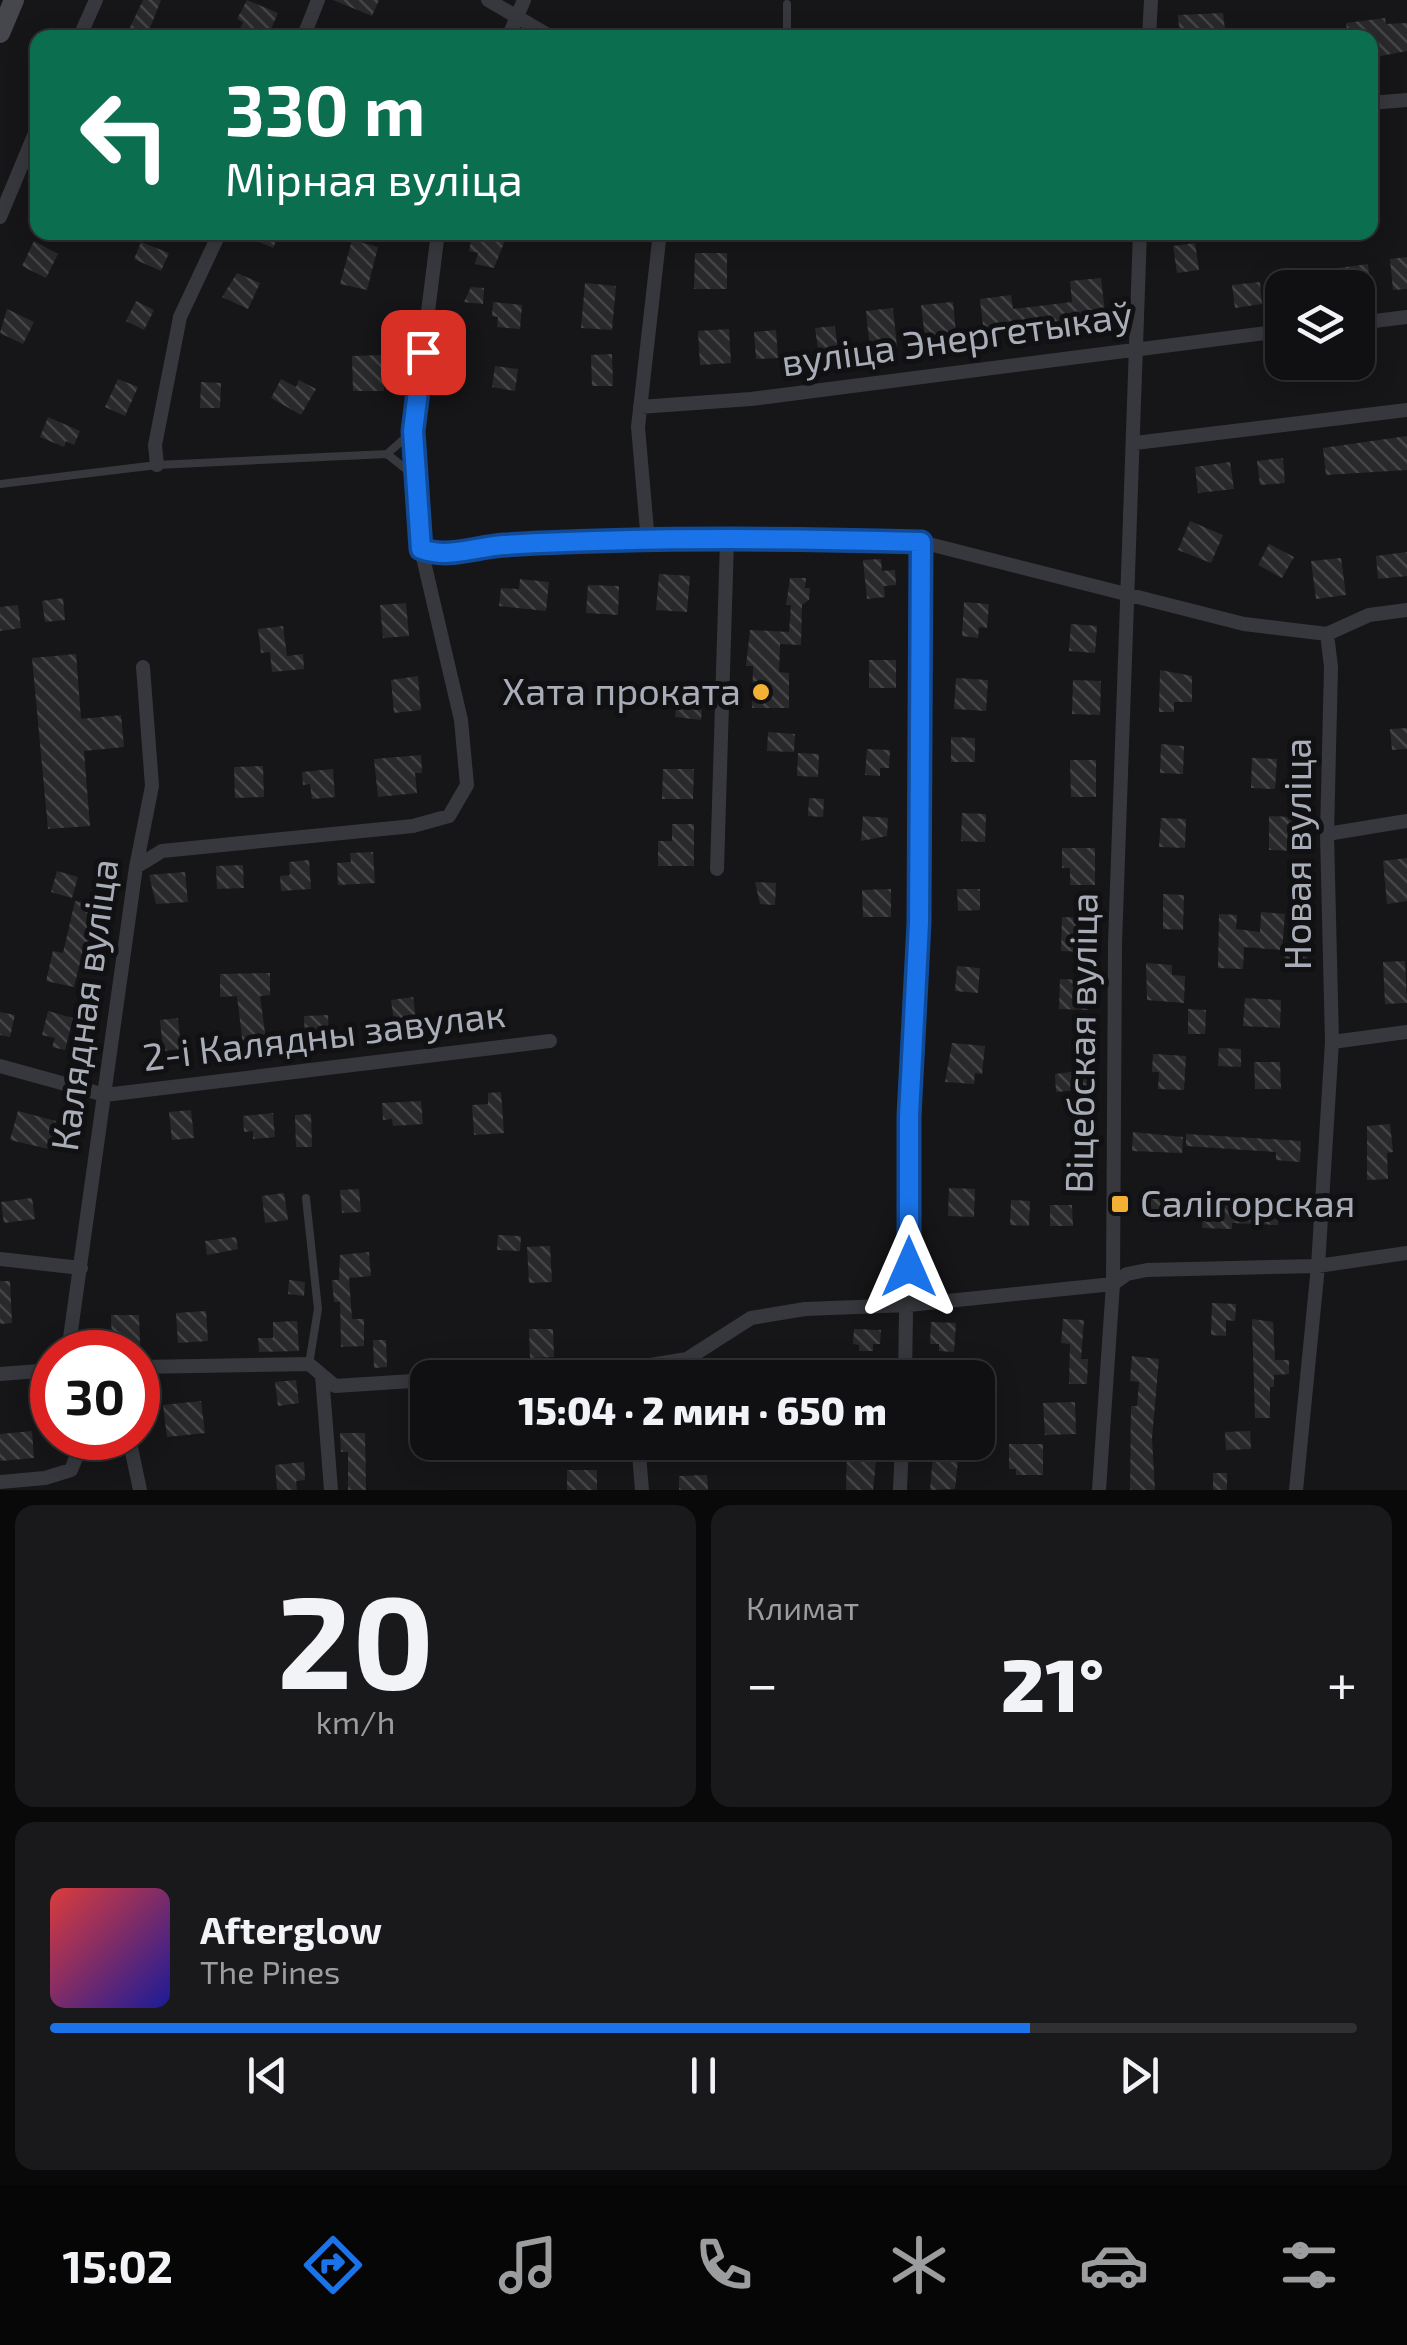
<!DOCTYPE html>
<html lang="ru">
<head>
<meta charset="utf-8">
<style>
  :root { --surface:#101012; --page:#19191b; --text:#f1f3f6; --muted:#9c9d9f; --line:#303032; --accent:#1a73e8 }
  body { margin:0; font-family:"Exo 2",sans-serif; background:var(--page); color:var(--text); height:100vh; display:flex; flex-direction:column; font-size:38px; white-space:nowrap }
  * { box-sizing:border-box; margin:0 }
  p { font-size:32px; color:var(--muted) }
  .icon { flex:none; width:55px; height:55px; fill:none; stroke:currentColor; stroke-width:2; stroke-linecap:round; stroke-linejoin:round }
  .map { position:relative; height:1490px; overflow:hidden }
  .sheet { display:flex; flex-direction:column; gap:15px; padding:15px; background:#09090a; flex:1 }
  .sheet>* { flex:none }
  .banner { position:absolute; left:30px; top:30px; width:1348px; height:210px; border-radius:20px; box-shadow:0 5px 25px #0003,0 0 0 2px var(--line); background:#0b6e4f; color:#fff; overflow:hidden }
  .tools { position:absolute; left:1265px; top:270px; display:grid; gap:20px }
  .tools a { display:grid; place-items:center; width:110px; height:110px; border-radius:20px; background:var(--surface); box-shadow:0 5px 25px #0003,0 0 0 2px var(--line); font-size:50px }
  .speed { position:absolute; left:30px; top:1330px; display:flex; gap:20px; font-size:50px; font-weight:700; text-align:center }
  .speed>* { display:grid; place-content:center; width:130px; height:130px; border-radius:50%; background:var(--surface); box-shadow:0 5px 25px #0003,0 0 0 2px var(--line); line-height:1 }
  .speed .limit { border:15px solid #d22; background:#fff; color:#111 }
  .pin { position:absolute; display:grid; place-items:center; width:85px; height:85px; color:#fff; margin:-42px; border-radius:20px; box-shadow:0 5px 15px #0006 }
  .me { position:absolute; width:110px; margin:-55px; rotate:0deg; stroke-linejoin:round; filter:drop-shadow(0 0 8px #0008) }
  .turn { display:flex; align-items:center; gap:35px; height:210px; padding:0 30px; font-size:45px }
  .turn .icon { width:130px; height:130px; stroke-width:2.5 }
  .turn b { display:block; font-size:70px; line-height:85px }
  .big { font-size:75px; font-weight:800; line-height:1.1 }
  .sheet .card { flex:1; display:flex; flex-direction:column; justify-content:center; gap:15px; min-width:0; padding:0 35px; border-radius:20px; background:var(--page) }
  .sheet .dial { align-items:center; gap:0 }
  .dial b { font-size:130px; line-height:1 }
  .song { display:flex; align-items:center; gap:30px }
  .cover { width:120px; height:120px; border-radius:15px; background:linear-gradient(135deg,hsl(0 70% 55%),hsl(240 70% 35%)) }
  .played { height:10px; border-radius:5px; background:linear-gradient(90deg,var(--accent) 75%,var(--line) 75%) }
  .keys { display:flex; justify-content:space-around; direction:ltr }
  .heat { display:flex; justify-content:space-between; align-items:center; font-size:55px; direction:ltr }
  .sheet .tiles { flex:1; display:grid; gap:15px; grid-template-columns:1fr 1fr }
  .card:last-child { grid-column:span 2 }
  .trip { position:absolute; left:410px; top:1360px; width:585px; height:100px; border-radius:20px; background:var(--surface); box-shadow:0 5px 25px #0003,0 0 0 2px var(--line); font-weight:800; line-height:100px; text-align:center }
  .dock { display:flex; height:160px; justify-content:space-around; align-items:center; background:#060607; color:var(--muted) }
  .dock .icon { width:70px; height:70px }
  .dock .current { color:var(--accent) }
  .dock b { font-size:45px; color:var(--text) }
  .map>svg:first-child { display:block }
</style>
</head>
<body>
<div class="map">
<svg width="1407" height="1490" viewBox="0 0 1407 1490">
  <defs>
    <pattern id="building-back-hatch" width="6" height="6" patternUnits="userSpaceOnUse" patternTransform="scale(2.5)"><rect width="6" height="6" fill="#29292c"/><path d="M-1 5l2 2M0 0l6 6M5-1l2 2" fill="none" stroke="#454548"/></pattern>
  </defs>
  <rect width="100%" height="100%" fill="#161618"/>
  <!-- building -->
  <path fill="url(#building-back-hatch)" d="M143 0H161L146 38H125Z
    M247 0 278 13 269 34 265 32 262 38 237 35 243 22 237 19Z
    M333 0H379L372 16Z
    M1223 13 1226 38H1180L1178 15Z
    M1385 18 1386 24 1407 23V51L1370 58V38H1348L1346 23Z
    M237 232H280L273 248Z
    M473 232 506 238 494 268 475 264 478 253 469 251Z
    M352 240 378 247 367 290 340 284Z
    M34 241 58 254 46 278 22 266Z
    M141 242 169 253 161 271 134 259Z
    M1195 243 1199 270 1177 273 1173 246Z
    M695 253H727V289H694Z
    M1407 257V289L1393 290 1390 259Z
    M1368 264 1370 285 1301 288 1300 273Z
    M237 273 260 283 248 309 222 297Z
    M1101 278 1105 313 984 334 980 299 1011 295 1013 309 1072 302 1070 281Z
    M1260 282 1262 304 1235 308 1232 285Z
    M585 283 616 286 612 330 581 328Z
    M471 287 484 288 483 304 464 302Z
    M136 301 154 310 144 330 126 321Z
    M493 302 522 305 520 329 497 327 498 317 492 316Z
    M953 302 956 334 925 338 921 305Z
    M893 308 897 347 870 350 866 311Z
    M7 309 34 322 23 344 0 333Z
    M835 326 838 353 819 356 815 328Z
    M729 329 731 363 700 365 698 331Z
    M776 330 778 358 756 359 754 332Z
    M612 354 613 386H592L591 355Z
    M383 355 384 391H353L352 356Z
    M495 366 518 369 515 391 492 387Z
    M118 379 138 387 125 416 105 407Z
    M281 379 296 387 299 380 316 389 301 415 271 398Z
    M201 382 221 383 220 408H200Z
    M48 417 80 431 74 445 66 441 64 447 40 437Z
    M1407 436V470L1326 475 1323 448Z
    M1283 458 1285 483 1260 485 1257 461Z
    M1230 462 1234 489 1198 493 1195 467Z
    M1190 521 1223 535 1211 563 1178 550Z
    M1269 544 1294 557 1282 578 1258 565Z
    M1407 552V576L1378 579 1376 556Z
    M1341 558 1346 595 1316 599 1311 561Z
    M881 559 882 571 895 570 896 585 884 586 885 597 867 599 863 560Z
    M659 574 690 576 687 612 656 610Z
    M790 578H806L805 588H810L809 600 802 605 801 645 780 644 779 672 789 673V708H752L753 666H746L750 630 789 632 791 605H786Z
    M520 579 549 582 546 611 499 606 501 588 519 589Z
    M588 585 619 586 618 615 586 613Z
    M63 598 65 620 45 622 42 601Z
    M964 602 989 604 987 628 979 627 978 638 962 636Z
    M406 603 409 636 383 638 380 605Z
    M18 605 21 628 0 631V607Z
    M1071 624 1097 626 1095 653 1069 651Z
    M283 626 287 656 303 654 304 669 272 672 270 652 261 653 258 629Z
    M76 654 81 719 121 715 124 747 84 751 90 826 48 829 32 658Z
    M869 660H896V688H869Z
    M1160 670 1192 676V702H1174V712H1159Z
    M418 676 421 710 394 713 391 680Z
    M956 678 988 680 986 711 954 709Z
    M1073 680 1101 681 1100 715 1072 714Z
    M678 691 703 694 701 720 675 717Z
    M1407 728V749L1392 750 1390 729Z
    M768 732 795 734 794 752 767 751Z
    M951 737 975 738V762H951Z
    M1161 744 1184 746 1183 774 1160 773Z
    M867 749 890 750 889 768H880V776L865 775Z
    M798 753 819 754 818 777 797 776Z
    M421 755 422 773H415L417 793 378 797 374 759Z
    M1252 758 1277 759 1275 789 1251 788Z
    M1070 760H1096V797H1071Z
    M263 766 264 797 235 798 234 767Z
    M333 769 335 797 312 799 310 784 303 785 302 772Z
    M663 769H694L693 799H662Z
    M809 798 824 799 823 817 808 816Z
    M962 813 986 814 985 842 961 841Z
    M863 816 888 818 887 836 861 841Z
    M1269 816 1292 817V829L1299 828V851L1269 850Z
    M1161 818 1186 819 1185 848 1159 847Z
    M672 824H694V866H658V841H672Z
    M1062 848H1095V885H1070V868H1062Z
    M373 852 375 883 338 885 337 863 351 862 350 853Z
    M1407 858V901L1387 904 1383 861Z
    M309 860 311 889 281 891 280 876 290 875 289 862Z
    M243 865 244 888 217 889 216 866Z
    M57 871 78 877 72 898 51 892Z
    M185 872 188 902 156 904 149 875Z
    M755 882 776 883 775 905 760 904Z
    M891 889V917H863L862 890Z
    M957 889H980V910L958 911Z
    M1163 894 1184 895 1183 930 1163 929Z
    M75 901 105 908 96 945 85 942 74 987 46 981 53 951 63 953Z
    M1261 912 1285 914 1282 950 1244 947 1243 969 1218 968 1219 914 1237 915 1236 929 1260 932Z
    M1062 917 1087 918 1086 952 1061 951Z
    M1285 945 1308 946 1307 968 1284 967Z
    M1405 961 1407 1003 1385 1004 1383 962Z
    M1146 963 1172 965V975L1185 976 1184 1003 1147 1000Z
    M957 966 980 968 978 993 955 991Z
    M270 973V995L260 996 266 1040 260 1041V1050L249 1051V1045H243L237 996 220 997V974Z
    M1060 979 1089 980 1088 1010 1059 1009Z
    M413 997 416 1019 394 1021 391 1000Z
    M1245 998 1281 1000 1280 1028 1243 1026Z
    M1188 1009 1206 1010 1205 1034H1188Z
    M48 1011 73 1018 65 1050 52 1047 55 1038 42 1035Z
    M0 1012 15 1015 10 1037 0 1035Z
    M328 1015 329 1037 305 1039 304 1016Z
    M178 1018 181 1049 163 1051 160 1020Z
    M952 1043 985 1046 982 1074 975 1073 974 1084 945 1082Z
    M1219 1048 1241 1049V1067L1218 1066Z
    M1153 1054 1186 1056 1184 1090 1158 1089 1159 1072H1152Z
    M1254 1062H1280L1281 1089H1255Z
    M1086 1070 1088 1089 1056 1092 1055 1074Z
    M501 1092 504 1133 474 1135 472 1105 488 1104V1093Z
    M421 1101 423 1124 393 1126 392 1119 383 1120 382 1103Z
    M191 1110 194 1138 172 1140 169 1112Z
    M18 1111 56 1121 49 1149 10 1140Z
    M273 1113 275 1137 253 1139V1131L244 1132 243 1116Z
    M311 1114 312 1147H296L295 1115Z
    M1390 1124 1393 1152 1387 1153 1388 1179 1367 1180V1126Z
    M1133 1132 1183 1137 1182 1153 1132 1151Z
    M1186 1134 1301 1141 1300 1162 1276 1160V1152L1186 1146Z
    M949 1188 975 1189 974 1217 948 1216Z
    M359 1189 361 1212 342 1213 340 1190Z
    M1146 1192 1170 1194 1168 1220 1145 1218Z
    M284 1193 288 1220 265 1223 262 1196Z
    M1254 1197 1279 1198 1278 1225 1232 1223V1229L1202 1228 1204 1201 1254 1204Z
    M32 1198 35 1219 4 1223 1 1202Z
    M1011 1200 1030 1201 1029 1226 1010 1225Z
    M1050 1205H1072L1073 1226H1050Z
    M498 1235 521 1236 520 1251 497 1250Z
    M236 1237 238 1249 207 1255 205 1241Z
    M550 1246 552 1282 529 1283 527 1247Z
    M369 1252 371 1276 349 1278 352 1319H364V1346L341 1347 340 1302H334L332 1280H339L340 1255Z
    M289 1280 305 1282 304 1296 288 1294Z
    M0 1281H10L12 1323 0 1324Z
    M1212 1303 1236 1304 1235 1321 1226 1320V1336L1211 1335Z
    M206 1311 208 1341 178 1343 176 1313Z
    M111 1315H139L140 1345H112Z
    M1063 1319 1084 1320 1081 1359H1088L1087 1384H1069L1070 1344 1061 1343Z
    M1252 1319 1273 1322 1275 1360H1289V1374L1274 1375V1387H1270V1418H1255Z
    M297 1321 299 1351 259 1352 258 1338H273V1322Z
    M931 1322 956 1323 954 1352 939 1351V1344H930Z
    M529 1329H553L554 1357 530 1358Z
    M854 1329 881 1330 880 1344H873V1351H859V1345L853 1344Z
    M373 1340H386L387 1367 374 1368Z
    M1132 1356 1159 1359 1152 1438 1155 1490H1130L1131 1406H1137L1139 1382 1130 1381Z
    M296 1380 299 1403 278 1406 275 1382Z
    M411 1400H428V1419H411Z
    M201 1401 205 1433 167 1437 163 1405Z
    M1075 1402 1076 1434 1045 1435 1043 1403Z
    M32 1431 34 1458 0 1461V1434Z
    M1250 1431 1251 1449 1226 1450 1225 1432Z
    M340 1433H365L366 1490H348V1452H341Z
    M847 1442H878L873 1490H846Z
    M934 1442H960L955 1489 930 1490Z
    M1009 1444H1043V1475H1016V1469H1009Z
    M304 1462 305 1480 296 1481 297 1490H277L275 1465Z
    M567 1470H597V1490H567Z
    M1213 1473H1227V1490H1213Z
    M707 1475 708 1490H679V1476Z"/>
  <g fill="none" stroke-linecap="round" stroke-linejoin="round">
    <!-- lane -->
    <path stroke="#37383d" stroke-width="8" d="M787 38V4
      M387 454 413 431
      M0 484 157 465 387 454 416 477
      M306 1198 318 1309 309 1364"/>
    <!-- street -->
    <path stroke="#37383d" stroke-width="14" d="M488 0 553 38
      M79 38 96 0
      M303 38 318 0
      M508 38 524 0
      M1149 38 1151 0
      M1370 103 1407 100
      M0 217 38 126
      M1358 323 1407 317
      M640 407 751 399 1282 331
      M1135 443 1407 410
      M157 465 155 445 180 317 220 232
      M648 542 638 427 660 232
      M921 542 1244 624 1327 634 1331 667 1327 834 1332 1042 1318 1266 1296 1490
      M421 549C449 559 475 547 504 545 640 537 785 537 921 542L919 923 909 1116 905 1378
      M1327 634 1369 615 1407 610
      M1327 834 1407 821
      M136 867 162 851 413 826 449 816 467 785 461 720 421 549 413 431 438 232
      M717 869 727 540
      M1332 1042 1407 1032
      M0 1066 105 1095 550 1041
      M0 1259 81 1268
      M68 1352 136 867 152 786 143 667
      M138 1367 309 1364 335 1386 428 1380
      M0 1374 52 1370
      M322 1375 331 1490
      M474 1378 632 1368 687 1359 751 1318 805 1309 909 1305 1113 1284 1127 1274 1147 1270 1318 1266 1407 1253
      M129 1438 140 1490
      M638 1442 642 1490
      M0 1482 45 1478 71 1470 84 1438
      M900 1490 902 1442
      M1099 1490 1113 1284 1115 944 1140 232"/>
    <!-- secondary -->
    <path stroke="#45474d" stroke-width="20" d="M0 33 14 0"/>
  </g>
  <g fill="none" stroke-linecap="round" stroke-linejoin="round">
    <!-- route casing -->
    <g stroke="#114b97" stroke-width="25">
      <path id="route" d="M423 352 413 431 421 549C449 559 475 547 504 545 642 537 783 538 921 542L919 923 909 1116V1267"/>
    </g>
    <!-- route -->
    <use href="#route" stroke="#1a73e8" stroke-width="18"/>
  </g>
  <!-- markers -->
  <g fill="#f2b134" stroke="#111113" stroke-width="4">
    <circle cx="761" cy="692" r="10"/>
    <rect x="1110" y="1194" width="20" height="20" rx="5"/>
  </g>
  <g text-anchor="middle" stroke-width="10" stroke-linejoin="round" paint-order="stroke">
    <!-- street labels -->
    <g font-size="38" fill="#a8adb8" stroke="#111113">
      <text transform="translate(957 339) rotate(-8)" y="13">вуліца Энергетыкаў</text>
      <text transform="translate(1298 854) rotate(-90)" y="13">Новая вуліца</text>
      <text transform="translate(85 1005) rotate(-82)" y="13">Калядная вуліца</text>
      <text transform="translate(324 1036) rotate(-7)" y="13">2-і Калядны завулак</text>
      <text transform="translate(1082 1043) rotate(-89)" y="13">Віцебская вуліца</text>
    </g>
    <!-- poi labels -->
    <g font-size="38" fill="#a8adb8" stroke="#111113" text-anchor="end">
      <text x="741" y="705">Хата проката</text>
      <text x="1140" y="1217" text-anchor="start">Салігорская</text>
    </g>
  </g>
</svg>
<div class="tools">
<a><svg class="icon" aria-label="layers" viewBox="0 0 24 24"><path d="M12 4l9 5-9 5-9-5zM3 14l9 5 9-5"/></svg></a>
</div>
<div class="speed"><div class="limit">30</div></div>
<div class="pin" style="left:423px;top:352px;background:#d93025"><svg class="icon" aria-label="arrive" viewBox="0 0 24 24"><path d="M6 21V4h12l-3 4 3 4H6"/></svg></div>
<svg class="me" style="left:909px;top:1267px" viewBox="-20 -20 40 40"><path d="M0-17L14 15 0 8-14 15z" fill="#1a73e8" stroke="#fff" stroke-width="4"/></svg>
<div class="trip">15:04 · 2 мин · 650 m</div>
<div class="banner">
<div class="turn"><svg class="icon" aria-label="left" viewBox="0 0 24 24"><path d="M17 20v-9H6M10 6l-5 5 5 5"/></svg><div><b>330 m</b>Мірная вуліца</div></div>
</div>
</div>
<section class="sheet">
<div class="tiles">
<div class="card dial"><b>20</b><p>km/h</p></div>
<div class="card"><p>Климат</p>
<div class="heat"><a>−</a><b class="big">21°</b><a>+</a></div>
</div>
<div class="card">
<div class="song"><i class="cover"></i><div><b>Afterglow</b><p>The Pines</p></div></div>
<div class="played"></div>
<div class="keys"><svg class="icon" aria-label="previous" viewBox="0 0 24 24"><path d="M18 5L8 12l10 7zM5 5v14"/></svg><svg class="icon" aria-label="pause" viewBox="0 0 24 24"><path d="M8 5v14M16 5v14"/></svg><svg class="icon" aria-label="next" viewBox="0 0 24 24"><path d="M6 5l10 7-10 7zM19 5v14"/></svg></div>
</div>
</div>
</section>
<nav class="dock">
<b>15:02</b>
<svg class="icon current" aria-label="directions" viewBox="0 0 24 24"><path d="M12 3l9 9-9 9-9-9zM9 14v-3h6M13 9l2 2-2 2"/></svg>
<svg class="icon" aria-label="music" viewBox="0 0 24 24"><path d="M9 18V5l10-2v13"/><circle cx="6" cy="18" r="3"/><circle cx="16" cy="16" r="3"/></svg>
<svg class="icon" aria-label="phone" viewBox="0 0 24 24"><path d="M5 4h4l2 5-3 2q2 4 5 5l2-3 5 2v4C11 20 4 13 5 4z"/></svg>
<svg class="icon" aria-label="climate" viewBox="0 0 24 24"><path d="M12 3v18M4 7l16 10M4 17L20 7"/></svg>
<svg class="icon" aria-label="car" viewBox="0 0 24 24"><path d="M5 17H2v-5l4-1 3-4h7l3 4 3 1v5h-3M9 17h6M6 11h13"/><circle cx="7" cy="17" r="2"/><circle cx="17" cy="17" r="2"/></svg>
<svg class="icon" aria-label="filters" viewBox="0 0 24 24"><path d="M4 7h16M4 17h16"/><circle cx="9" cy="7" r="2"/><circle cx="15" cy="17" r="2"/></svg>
</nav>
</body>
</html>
